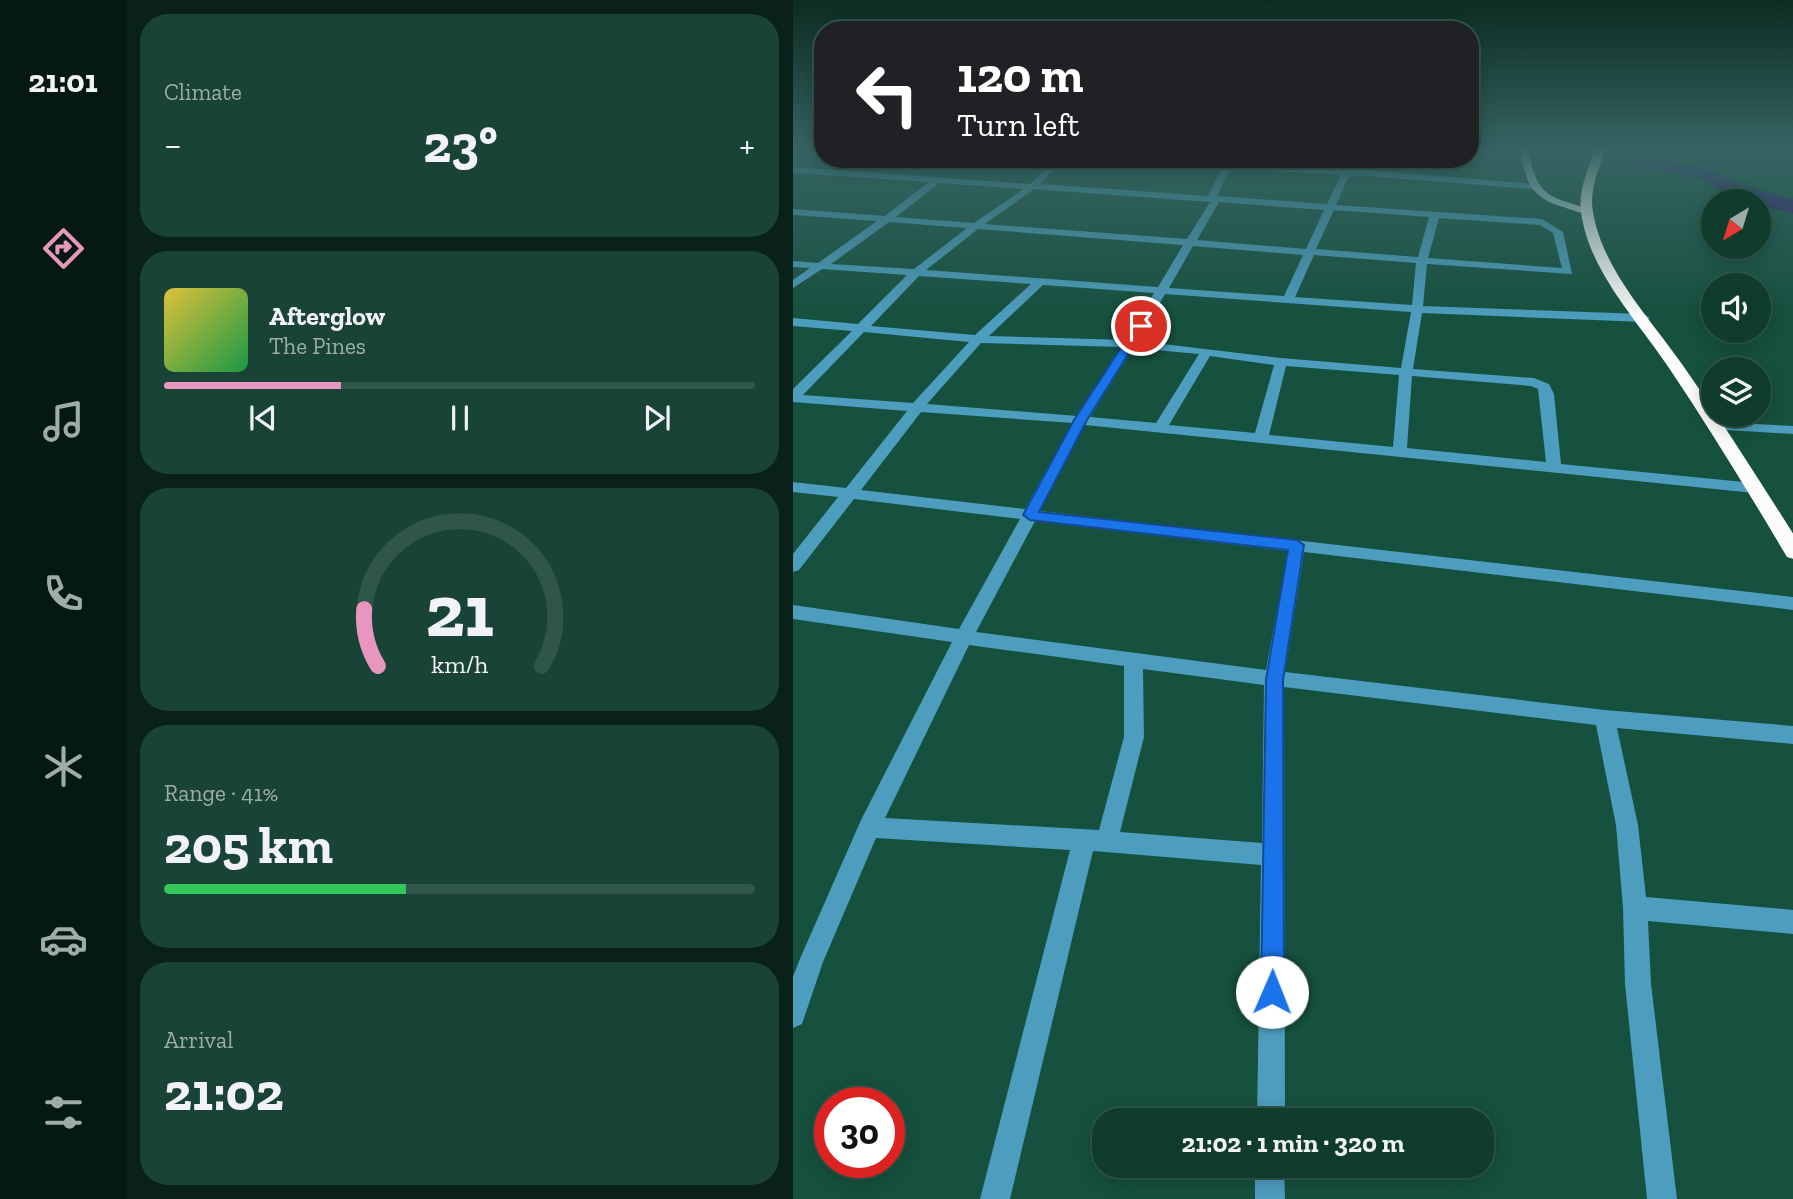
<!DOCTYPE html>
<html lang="en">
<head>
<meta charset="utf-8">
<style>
  :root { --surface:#103c2e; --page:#194336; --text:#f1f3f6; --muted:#9cadaa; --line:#30564a; --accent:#e797bd }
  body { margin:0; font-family:"Zilla Slab",serif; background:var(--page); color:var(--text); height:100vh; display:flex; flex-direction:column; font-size:26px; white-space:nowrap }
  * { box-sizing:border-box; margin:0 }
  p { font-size:23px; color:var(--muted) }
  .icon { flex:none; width:38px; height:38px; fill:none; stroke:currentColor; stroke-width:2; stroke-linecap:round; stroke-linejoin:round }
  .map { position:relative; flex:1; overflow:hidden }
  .panel { display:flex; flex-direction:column; gap:14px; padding:14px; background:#092119; width:667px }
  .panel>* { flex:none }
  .top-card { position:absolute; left:21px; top:21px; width:665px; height:147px; border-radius:28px; box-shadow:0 4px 18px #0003,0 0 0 2px var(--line); background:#202124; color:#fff; overflow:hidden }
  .needle { width:46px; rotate:218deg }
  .fabs { position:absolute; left:908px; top:189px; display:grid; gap:14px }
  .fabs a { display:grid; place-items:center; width:70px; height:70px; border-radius:50%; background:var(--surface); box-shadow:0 4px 18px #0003,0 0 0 2px var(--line); font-size:35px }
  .speed { position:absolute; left:21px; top:1087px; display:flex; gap:14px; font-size:35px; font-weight:700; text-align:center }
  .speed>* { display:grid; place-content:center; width:91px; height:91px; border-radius:50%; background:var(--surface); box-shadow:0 4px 18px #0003,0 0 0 2px var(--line); line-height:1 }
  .speed .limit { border:10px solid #d22; background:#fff; color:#111 }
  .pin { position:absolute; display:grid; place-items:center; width:60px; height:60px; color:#fff; margin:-30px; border:4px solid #fff; border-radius:50%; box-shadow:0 2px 7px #0007 }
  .me { position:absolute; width:77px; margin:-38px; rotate:1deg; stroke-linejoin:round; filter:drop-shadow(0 0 5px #0008) }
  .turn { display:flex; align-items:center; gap:24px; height:147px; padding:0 28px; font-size:32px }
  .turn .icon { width:91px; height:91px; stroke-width:2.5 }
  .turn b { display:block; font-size:49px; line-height:60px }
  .big { font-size:52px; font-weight:700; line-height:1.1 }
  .panel .tile { flex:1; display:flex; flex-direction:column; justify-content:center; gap:10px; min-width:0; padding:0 24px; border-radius:28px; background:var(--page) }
  .panel .dial { align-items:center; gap:0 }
  .dial svg { height:182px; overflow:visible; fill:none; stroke:var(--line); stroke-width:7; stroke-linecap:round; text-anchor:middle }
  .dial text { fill:var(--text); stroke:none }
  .song { display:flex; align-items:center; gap:21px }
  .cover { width:84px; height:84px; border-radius:10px; background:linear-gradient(135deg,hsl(50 70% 55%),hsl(140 70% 35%)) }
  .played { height:7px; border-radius:4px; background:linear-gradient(90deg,var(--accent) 30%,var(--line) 30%) }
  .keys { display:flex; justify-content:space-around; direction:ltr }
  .heat { display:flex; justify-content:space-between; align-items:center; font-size:38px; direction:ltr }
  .charge { height:10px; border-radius:5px; background:linear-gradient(90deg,#34c759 41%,var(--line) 0) }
  .trip { position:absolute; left:299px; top:1108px; width:402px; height:70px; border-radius:28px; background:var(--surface); box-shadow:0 4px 18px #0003,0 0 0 2px var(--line); font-weight:700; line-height:70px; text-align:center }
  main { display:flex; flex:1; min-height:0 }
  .menu { display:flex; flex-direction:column; width:126px; justify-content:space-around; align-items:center; background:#061812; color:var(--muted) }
  .menu .icon { width:49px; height:49px }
  .menu .selected { color:var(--accent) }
  .menu b { font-size:32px; color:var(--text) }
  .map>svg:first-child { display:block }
</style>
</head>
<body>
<main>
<nav class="menu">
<b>21:01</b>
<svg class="icon selected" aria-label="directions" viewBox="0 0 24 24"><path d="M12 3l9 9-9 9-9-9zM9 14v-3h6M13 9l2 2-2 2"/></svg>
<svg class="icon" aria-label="music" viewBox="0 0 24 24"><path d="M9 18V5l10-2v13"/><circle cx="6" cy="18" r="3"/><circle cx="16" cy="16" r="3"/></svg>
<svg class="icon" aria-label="phone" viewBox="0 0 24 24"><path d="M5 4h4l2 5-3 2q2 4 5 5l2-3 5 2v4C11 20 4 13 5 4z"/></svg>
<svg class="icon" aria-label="climate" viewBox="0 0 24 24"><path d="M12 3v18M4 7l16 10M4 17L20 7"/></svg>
<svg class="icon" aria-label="car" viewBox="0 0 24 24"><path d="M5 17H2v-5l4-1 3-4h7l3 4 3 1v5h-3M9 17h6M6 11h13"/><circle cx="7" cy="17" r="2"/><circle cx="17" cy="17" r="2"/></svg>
<svg class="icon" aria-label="filters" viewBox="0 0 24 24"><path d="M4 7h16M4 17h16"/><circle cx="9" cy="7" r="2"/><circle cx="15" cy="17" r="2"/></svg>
</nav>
<section class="panel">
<div class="tile"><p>Climate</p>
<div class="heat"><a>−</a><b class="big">23°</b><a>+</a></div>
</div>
<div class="tile">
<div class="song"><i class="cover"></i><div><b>Afterglow</b><p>The Pines</p></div></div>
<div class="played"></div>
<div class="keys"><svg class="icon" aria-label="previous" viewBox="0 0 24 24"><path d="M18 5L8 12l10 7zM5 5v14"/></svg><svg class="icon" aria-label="pause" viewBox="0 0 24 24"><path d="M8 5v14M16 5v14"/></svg><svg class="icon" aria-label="next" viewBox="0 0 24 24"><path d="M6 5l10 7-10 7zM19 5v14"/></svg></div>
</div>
<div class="tile dial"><svg viewBox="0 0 100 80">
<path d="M14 69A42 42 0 1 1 86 69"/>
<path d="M14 69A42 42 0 0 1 8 44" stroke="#e797bd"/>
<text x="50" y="56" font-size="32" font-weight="700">21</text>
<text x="50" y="72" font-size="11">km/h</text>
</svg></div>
<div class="tile"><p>Range · 41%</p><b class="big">205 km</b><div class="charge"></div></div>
<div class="tile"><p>Arrival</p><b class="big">21:02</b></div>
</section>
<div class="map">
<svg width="1001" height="1199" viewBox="0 0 1001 1199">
  <rect width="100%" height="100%" fill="#16503e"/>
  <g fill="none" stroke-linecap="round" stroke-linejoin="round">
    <!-- river -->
    <path fill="#321773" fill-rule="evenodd" d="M787 150H826L917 169 950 186 1001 200V214L966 205V201L936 197 910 180 797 156 790 154Z"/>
    <!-- minor -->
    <path fill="#4d9dbe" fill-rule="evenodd" d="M4 150H14L0 159V152Z
      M263 159H272L247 184 415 196 429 168 325 159H375L572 170 742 184 744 186 739 189 572 176 555 177 543 205 749 219 770 232 779 274 634 264 630 306 851 314 857 318 851 322 629 313 620 369 741 378 756 384 761 394 768 464 961 483 969 488 961 493 292 425 247 511 1001 597V610L511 552 492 672 812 710 1001 726V744L824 728 845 825 853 897 1001 910V934L855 921 858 984 884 1199H854L832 984 830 908 823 825 803 725 491 687 492 1120H464L468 865 300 851 217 1199H187L277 850 83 838 30 962 9 1024 0 1028V977L6 961 68 820 159 642 0 619V605L166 629 227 519 61 499 6 570 0 572V554L45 497 0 492V482L53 488 114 411 0 402V389L59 331 0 326V318L65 324 114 275 29 269 0 288V280L17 268 0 267V261L25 263 84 221 0 215V209L92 216 136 182 0 173V167L237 184ZM438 168 548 175 534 204 424 196ZM146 183 231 189 181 223 103 217ZM241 189 417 202 394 239 192 224ZM426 202 531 210 513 249 404 240ZM541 210 636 217 625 257 523 249ZM646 218 747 225 760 233 769 268 635 258ZM96 222 174 228 121 269 38 264ZM185 229 390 245 365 287 133 270ZM400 246 510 255 491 296 376 288ZM521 255 623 263 619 305 502 297ZM126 276 238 284 182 335 78 326ZM250 285 361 293 333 340 196 336ZM372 294 618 312 608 368 488 358 345 341ZM71 332 176 342 120 403 10 395ZM188 343 328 347 284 416 134 404ZM340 348 406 354 363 423 297 417ZM417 356 481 365 462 433 376 425ZM493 366 606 375 600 447 476 435ZM619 376 738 386 745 389 753 462 614 448ZM128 412 279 423 232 509 68 490ZM242 521 495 551 473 670 183 632ZM176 645 331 666V737L306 830 92 818ZM350 669 471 685 469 843 327 832 351 737Z
      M922 422 1001 426V434L917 429V423Z
      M462 1166H491L492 1199H462Z"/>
    <!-- major -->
    <path fill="#c7e3f0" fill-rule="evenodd" d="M727 150H735C745 197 754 196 797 209V213C788 214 779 210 770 207 737 197 733 182 727 150Z"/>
    <!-- highway -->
    <path fill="#fbfbfb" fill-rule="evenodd" d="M802 150H812C806 169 796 191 800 212 810 271 858 319 891 367 929 421 964 477 1001 535V559L994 557C956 493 917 429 876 368 844 320 796 271 788 212 785 191 795 169 802 150Z"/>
  </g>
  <!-- sky -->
  <linearGradient id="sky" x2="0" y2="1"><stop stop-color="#0c2c22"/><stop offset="0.47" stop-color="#366463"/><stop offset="1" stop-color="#366463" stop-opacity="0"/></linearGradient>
  <rect width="1001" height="318" fill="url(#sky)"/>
  <!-- route -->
  <path fill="#1a73e8" stroke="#114b97" stroke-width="2" d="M348 323 353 326 294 420 246 512 504 540 511 545 490 680 491 992 488 1000 479 1004 471 1000 468 992 473 680 495 550 237 520 230 515 281 420 342 326Z"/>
</svg>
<div class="fabs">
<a><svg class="needle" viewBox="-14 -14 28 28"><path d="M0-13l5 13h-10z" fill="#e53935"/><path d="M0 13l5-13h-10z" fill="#9cadaa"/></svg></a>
<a><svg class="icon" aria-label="sound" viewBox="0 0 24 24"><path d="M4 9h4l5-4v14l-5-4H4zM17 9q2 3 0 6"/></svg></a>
<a><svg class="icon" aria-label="layers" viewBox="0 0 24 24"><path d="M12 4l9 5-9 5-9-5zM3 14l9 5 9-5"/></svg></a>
</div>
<div class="speed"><div class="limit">30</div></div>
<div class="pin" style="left:348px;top:326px;background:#d93025"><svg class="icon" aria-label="arrive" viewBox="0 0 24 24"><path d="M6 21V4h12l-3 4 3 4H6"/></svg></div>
<svg class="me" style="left:479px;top:992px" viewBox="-20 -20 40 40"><circle r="19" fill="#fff"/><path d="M0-13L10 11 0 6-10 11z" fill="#1a73e8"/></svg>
<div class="trip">21:02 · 1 min · 320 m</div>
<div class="top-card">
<div class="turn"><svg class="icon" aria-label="left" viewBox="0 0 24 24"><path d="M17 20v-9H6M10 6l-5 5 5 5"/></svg><div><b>120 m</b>Turn left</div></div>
</div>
</div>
</main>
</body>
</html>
